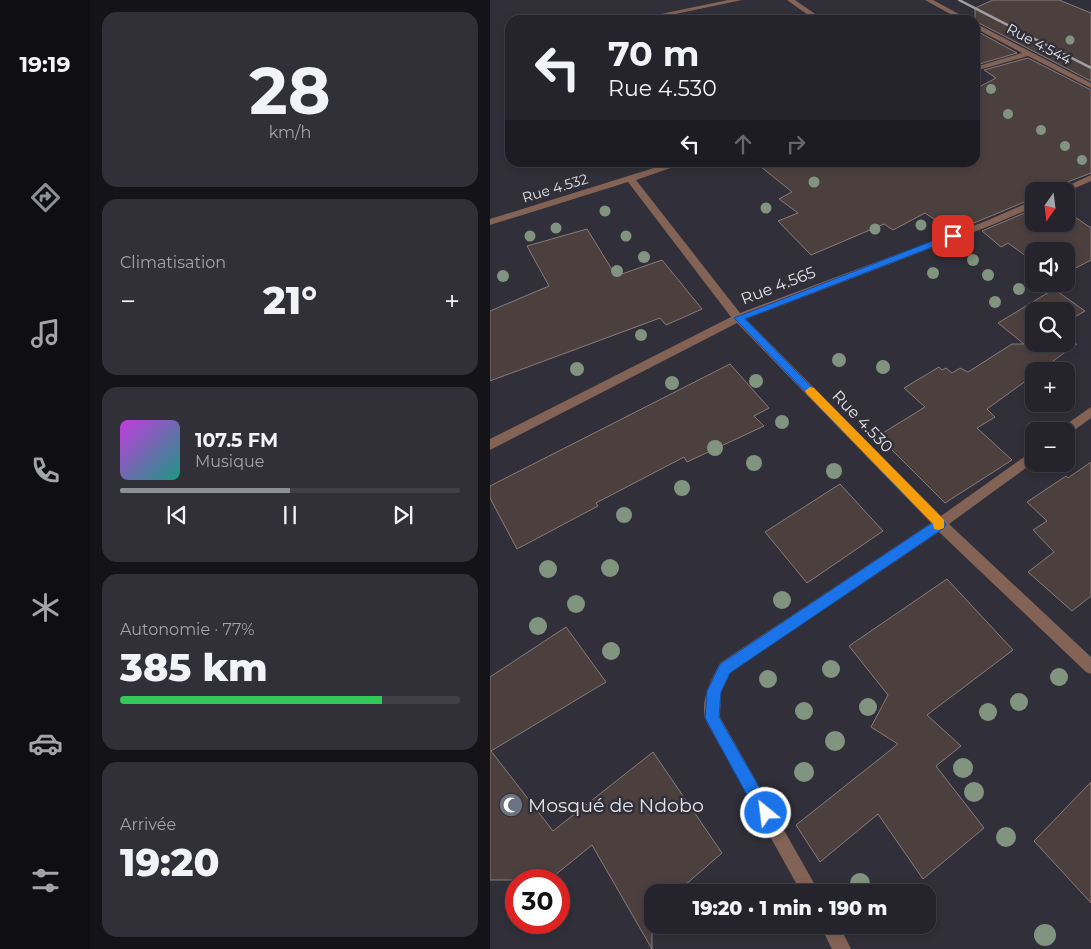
<!DOCTYPE html>
<html lang="fr">
<head>
<meta charset="utf-8">
<style>
  :root { --surface:#25232b; --page:#312f37; --text:#f1f3f6; --muted:#a3a4a9; --line:#424047; --accent:#8c9099 }
  body { margin:0; font-family:Montserrat,sans-serif; background:var(--page); color:var(--text); height:100vh; display:flex; flex-direction:column; font-size:19px; white-space:nowrap }
  * { box-sizing:border-box; margin:0 }
  p { font-size:16px; color:var(--muted) }
  .icon { flex:none; width:28px; height:28px; fill:none; stroke:currentColor; stroke-width:2; stroke-linecap:round; stroke-linejoin:round }
  .map { position:relative; flex:1; overflow:hidden }
  .panel { display:flex; flex-direction:column; gap:12px; padding:12px; background:#141318; width:400px }
  .panel>* { flex:none }
  .hud { position:absolute; left:15px; top:15px; width:475px; height:152px; border-radius:15px; box-shadow:0 2px 8px #0003,0 0 0 1px var(--line); background:#25232b; color:var(--text); overflow:hidden }
  .needle { width:32px; rotate:194deg }
  .tools { position:absolute; left:535px; top:182px; display:grid; gap:10px }
  .tools a { display:grid; place-items:center; width:50px; height:50px; border-radius:10px; background:var(--surface); box-shadow:0 2px 8px #0003,0 0 0 1px var(--line); font-size:25px }
  .speed { position:absolute; left:15px; top:869px; display:flex; gap:10px; font-size:25px; font-weight:700; text-align:center }
  .speed>* { display:grid; place-content:center; width:65px; height:65px; border-radius:50%; background:var(--surface); box-shadow:0 2px 8px #0003,0 0 0 1px var(--line); line-height:1 }
  .speed .limit { border:8px solid #d22; background:#fff; color:#111 }
  .pin { position:absolute; display:grid; place-items:center; width:42px; height:42px; color:#fff; margin:-21px; border-radius:10px; box-shadow:0 2px 8px #0006 }
  .me { position:absolute; width:55px; margin:-28px; rotate:331deg; stroke-linejoin:round; filter:drop-shadow(0 0 4px #0008) }
  .turn { display:flex; align-items:center; gap:18px; height:105px; padding:0 20px; font-size:22px }
  .turn .icon { width:65px; height:65px; stroke-width:2.5 }
  .turn b { display:block; font-size:35px; line-height:42px }
  .lanes { display:flex; align-items:center; height:48px; padding:0 20px; background:#0003; justify-content:center; gap:25px; direction:ltr }
  .lanes .off { opacity:.35 }
  .big { font-size:38px; font-weight:800; line-height:1.1 }
  .panel .card { flex:1; display:flex; flex-direction:column; justify-content:center; gap:8px; min-width:0; padding:0 18px; border-radius:15px; background:var(--page) }
  .panel .dial { align-items:center; gap:0 }
  .dial b { font-size:65px; line-height:1 }
  .song { display:flex; align-items:center; gap:15px }
  .cover { width:60px; height:60px; border-radius:8px; background:linear-gradient(135deg,hsl(290 70% 55%),hsl(170 70% 35%)) }
  .played { height:5px; border-radius:2px; background:linear-gradient(90deg,var(--accent) 50%,var(--line) 50%) }
  .keys { display:flex; justify-content:space-around; direction:ltr }
  .heat { display:flex; justify-content:space-between; align-items:center; font-size:28px; direction:ltr }
  .charge { height:8px; border-radius:4px; background:linear-gradient(90deg,#34c759 77%,var(--line) 0) }
  .trip { position:absolute; left:154px; top:884px; width:292px; height:50px; border-radius:15px; background:var(--surface); box-shadow:0 2px 8px #0003,0 0 0 1px var(--line); font-weight:800; line-height:50px; text-align:center }
  main { display:flex; flex:1; min-height:0 }
  .dock { display:flex; flex-direction:column; width:90px; justify-content:space-around; align-items:center; background:#0f0e11; color:var(--muted) }
  .dock .icon { width:35px; height:35px }
  .dock .selected { color:var(--accent) }
  .dock b { font-size:22px; color:var(--text) }
  .map>svg:first-child { display:block }
</style>
</head>
<body>
<main>
<nav class="dock">
<b>19:19</b>
<svg class="icon selected" aria-label="directions" viewBox="0 0 24 24"><path d="M12 3l9 9-9 9-9-9zM9 14v-3h6M13 9l2 2-2 2"/></svg>
<svg class="icon" aria-label="music" viewBox="0 0 24 24"><path d="M9 18V5l10-2v13"/><circle cx="6" cy="18" r="3"/><circle cx="16" cy="16" r="3"/></svg>
<svg class="icon" aria-label="phone" viewBox="0 0 24 24"><path d="M5 4h4l2 5-3 2q2 4 5 5l2-3 5 2v4C11 20 4 13 5 4z"/></svg>
<svg class="icon" aria-label="climate" viewBox="0 0 24 24"><path d="M12 3v18M4 7l16 10M4 17L20 7"/></svg>
<svg class="icon" aria-label="car" viewBox="0 0 24 24"><path d="M5 17H2v-5l4-1 3-4h7l3 4 3 1v5h-3M9 17h6M6 11h13"/><circle cx="7" cy="17" r="2"/><circle cx="17" cy="17" r="2"/></svg>
<svg class="icon" aria-label="filters" viewBox="0 0 24 24"><path d="M4 7h16M4 17h16"/><circle cx="9" cy="7" r="2"/><circle cx="15" cy="17" r="2"/></svg>
</nav>
<section class="panel">
<div class="card dial"><b>28</b><p>km/h</p></div>
<div class="card"><p>Climatisation</p>
<div class="heat"><a>−</a><b class="big">21°</b><a>+</a></div>
</div>
<div class="card">
<div class="song"><i class="cover"></i><div><b>107.5 FM</b><p>Musique</p></div></div>
<div class="played"></div>
<div class="keys"><svg class="icon" aria-label="previous" viewBox="0 0 24 24"><path d="M18 5L8 12l10 7zM5 5v14"/></svg><svg class="icon" aria-label="pause" viewBox="0 0 24 24"><path d="M8 5v14M16 5v14"/></svg><svg class="icon" aria-label="next" viewBox="0 0 24 24"><path d="M6 5l10 7-10 7zM19 5v14"/></svg></div>
</div>
<div class="card"><p>Autonomie · 77%</p><b class="big">385 km</b><div class="charge"></div></div>
<div class="card"><p>Arrivée</p><b class="big">19:20</b></div>
</section>
<div class="map">
<svg width="601" height="949" viewBox="0 0 601 949">
  <rect width="100%" height="100%" fill="#312f39"/>
  <!-- building -->
  <path fill="#4c403f" stroke="#897b7a" d="M503 0H569L601 13V81L485 21V8Z
    M485 30 527 53 486 65Z
    M538 58 601 90V173L554 191H544V198L484 223 476 216 456 227 435 213 403 230 394 224 321 255 288 221 308 213 289 199 302 192 265 162H485V89L506 78 494 70Z
    M544 209V224H576V211L601 228V260L576 273V251H544V262L518 243 511 247 492 231Z
    M97 229 126 276 172 260 212 309 176 325 170 318 0 381V311L59 286 37 246Z
    M564 289 595 311 576 322V311H544V341L538 344H587L549 371H544V375L497 409 505 417 487 428 522 460 455 503 388 436 435 407 414 388 449 367 452 370 456 368 462 373 470 368 478 372 522 344H534L508 323Z
    M240 364 279 408 264 416 274 426 197 462 194 457 106 503 108 506 27 549 0 498V486Z
    M601 462V596L582 611 538 572 564 552 543 530 557 521 537 502 576 476 578 478Z
    M350 484 393 531 317 583 275 532Z
    M457 579 523 650 437 715 471 746 446 766 494 828 433 879 388 814 330 862 306 825 408 744 381 727 398 695 359 646Z
    M76 627 116 682 1 751 63 831 163 752 232 853 187 892H162V949L102 845 59 880H0V677Z
    M601 782V903L544 841Z"/>
  <g fill="none" stroke-linecap="round" stroke-linejoin="round">
    <!-- street -->
    <path fill="#846357" fill-rule="evenodd" d="M238 0H252L157 20H142Z
      M297 0H305L334 20H325Z
      M435 0H443L480 20H471Z
      M485 23 601 83V88L538 56 485 71V67L532 53 485 28Z
      M183 162H198L146 180 250 313 496 221 544 200V207L502 225 256 319 451 516 544 450V462L459 524 601 657V674L596 672 449 532 240 673 231 692 230 717 329 892H311L217 723C208 704 221 680 230 663L441 523 247 323 0 450V439L241 317 138 182 0 225V219Z
      M601 175V181L576 192 566 191Z
      M601 407V418L579 434 576 435V431H569L571 428Z
      M330 925H349L361 949H342Z"/>
    <!-- rail -->
    <path stroke="#a1a0a8" stroke-width="2.5" d="M469 0 601 68"/>
  </g>
  <!-- trees -->
  <g fill="#80947f">
    <circle cx="580" cy="40" r="4.5"/>
    <circle cx="501" cy="89" r="5"/>
    <circle cx="518" cy="114" r="5"/>
    <circle cx="551" cy="130" r="5"/>
    <circle cx="575" cy="146" r="5"/>
    <circle cx="592" cy="160" r="5"/>
    <circle cx="324" cy="182" r="5.5"/>
    <circle cx="276" cy="208" r="5.5"/>
    <circle cx="115" cy="211" r="5.5"/>
    <circle cx="431" cy="225" r="5.5"/>
    <circle cx="66" cy="228" r="5.5"/>
    <circle cx="385" cy="229" r="5.5"/>
    <circle cx="40" cy="236" r="5.5"/>
    <circle cx="136" cy="236" r="5.5"/>
    <circle cx="154" cy="257" r="6"/>
    <circle cx="483" cy="260" r="6"/>
    <circle cx="127" cy="271" r="6"/>
    <circle cx="443" cy="273" r="6"/>
    <circle cx="498" cy="275" r="6"/>
    <circle cx="13" cy="276" r="6"/>
    <circle cx="529" cy="289" r="6"/>
    <circle cx="505" cy="302" r="6"/>
    <circle cx="151" cy="335" r="6"/>
    <circle cx="349" cy="360" r="7"/>
    <circle cx="393" cy="367" r="7"/>
    <circle cx="87" cy="369" r="7"/>
    <circle cx="266" cy="381" r="7"/>
    <circle cx="182" cy="383" r="7"/>
    <circle cx="292" cy="422" r="7"/>
    <circle cx="225" cy="448" r="8"/>
    <circle cx="264" cy="463" r="8"/>
    <circle cx="344" cy="471" r="8"/>
    <circle cx="192" cy="488" r="8"/>
    <circle cx="134" cy="515" r="8"/>
    <circle cx="120" cy="568" r="9"/>
    <circle cx="58" cy="569" r="9"/>
    <circle cx="292" cy="600" r="9"/>
    <circle cx="86" cy="604" r="9"/>
    <circle cx="48" cy="626" r="9"/>
    <circle cx="121" cy="651" r="9"/>
    <circle cx="341" cy="669" r="9"/>
    <circle cx="569" cy="677" r="9"/>
    <circle cx="278" cy="679" r="9"/>
    <circle cx="529" cy="702" r="9"/>
    <circle cx="378" cy="707" r="9"/>
    <circle cx="314" cy="711" r="9"/>
    <circle cx="498" cy="712" r="9"/>
    <circle cx="345" cy="741" r="10"/>
    <circle cx="473" cy="768" r="10"/>
    <circle cx="314" cy="772" r="10"/>
    <circle cx="484" cy="792" r="10"/>
    <circle cx="516" cy="837" r="10"/>
    <circle cx="370" cy="883" r="10"/>
    <circle cx="555" cy="935" r="11"/>
  </g>
  <!-- route -->
  <path fill="#1a73e8" stroke="#114b97" d="M463 233 467 236 466 238 255 319 456 524 454 528 240 673 231 692 229 717 281 808 283 813 281 819 276 821 270 819 215 718 217 691 230 664 442 523 244 318Z"/>
  <!-- slow -->
  <path fill="#f59e0b" d="M320 387 324 388 454 520V528L449 530 444 529 443 524 317 394 315 391Z"/>
  <!-- icons -->
  <defs>
    <g id="mosque-disc" transform="scale(1.25)"><circle r="9.5" fill="#6b7280" stroke="#312f39"/><path d="M3.5-4.9A6 6 0 1 0 3.5 4.9A5 5 0 1 1 3.5-4.9Z" fill="#fff"/></g>
  </defs>
  <g fill-rule="evenodd">
    <use href="#mosque-disc" x="21" y="805"/>
  </g>
  <g text-anchor="middle" stroke-width="5" stroke-linejoin="round" paint-order="stroke">
    <!-- far-street labels -->
    <g font-size="14" fill="#e4e3ea" stroke="#312f39">
      <text transform="translate(549 44) rotate(28)" y="5">Rue 4.544</text>
      <text transform="translate(65 188) rotate(-17)" y="5">Rue 4.532</text>
    </g>
    <!-- street labels -->
    <g font-size="16" fill="#e4e3ea" stroke="#312f39">
      <text transform="translate(288 285) rotate(-21)" y="6">Rue 4.565</text>
      <text transform="translate(373 421) rotate(46)" y="6">Rue 4.530</text>
    </g>
    <!-- near-poi labels -->
    <g font-size="19" fill="#e4e3ea" stroke="#312f39" text-anchor="start">
      <text x="38" y="812">Mosqué de Ndobo</text>
    </g>
  </g>
</svg>
<div class="tools">
<a><svg class="needle" viewBox="-14 -14 28 28"><path d="M0-13l5 13h-10z" fill="#e53935"/><path d="M0 13l5-13h-10z" fill="#a3a4a9"/></svg></a>
<a><svg class="icon" aria-label="sound" viewBox="0 0 24 24"><path d="M4 9h4l5-4v14l-5-4H4zM17 9q2 3 0 6"/></svg></a>
<a><svg class="icon" aria-label="search" viewBox="0 0 24 24"><circle cx="10" cy="10" r="6"/><path d="M15 15l6 6"/></svg></a>
<a>+</a>
<a>−</a>
</div>
<div class="speed"><div class="limit">30</div></div>
<div class="pin" style="left:463px;top:236px;background:#d93025"><svg class="icon" aria-label="arrive" viewBox="0 0 24 24"><path d="M6 21V4h12l-3 4 3 4H6"/></svg></div>
<svg class="me" style="left:276px;top:813px" viewBox="-20 -20 40 40"><circle r="17" fill="#1a73e8" stroke="#fff" stroke-width="3"/><path d="M0-11L8 9 0 5-8 9z" fill="#fff"/></svg>
<div class="trip">19:20 · 1 min · 190 m</div>
<div class="hud">
<div class="turn"><svg class="icon" aria-label="left" viewBox="0 0 24 24"><path d="M17 20v-9H6M10 6l-5 5 5 5"/></svg><div><b>70 m</b>Rue 4.530</div></div>
<div class="lanes"><svg class="icon" aria-label="left" viewBox="0 0 24 24"><path d="M17 20v-9H6M10 6l-5 5 5 5"/></svg><svg class="icon off" aria-label="ahead" viewBox="0 0 24 24"><path d="M12 20V5M6 11l6-6 6 6"/></svg><svg class="icon off" aria-label="right" viewBox="0 0 24 24"><path d="M7 20v-9h11M14 6l5 5-5 5"/></svg></div>
</div>
</div>
</main>
</body>
</html>
